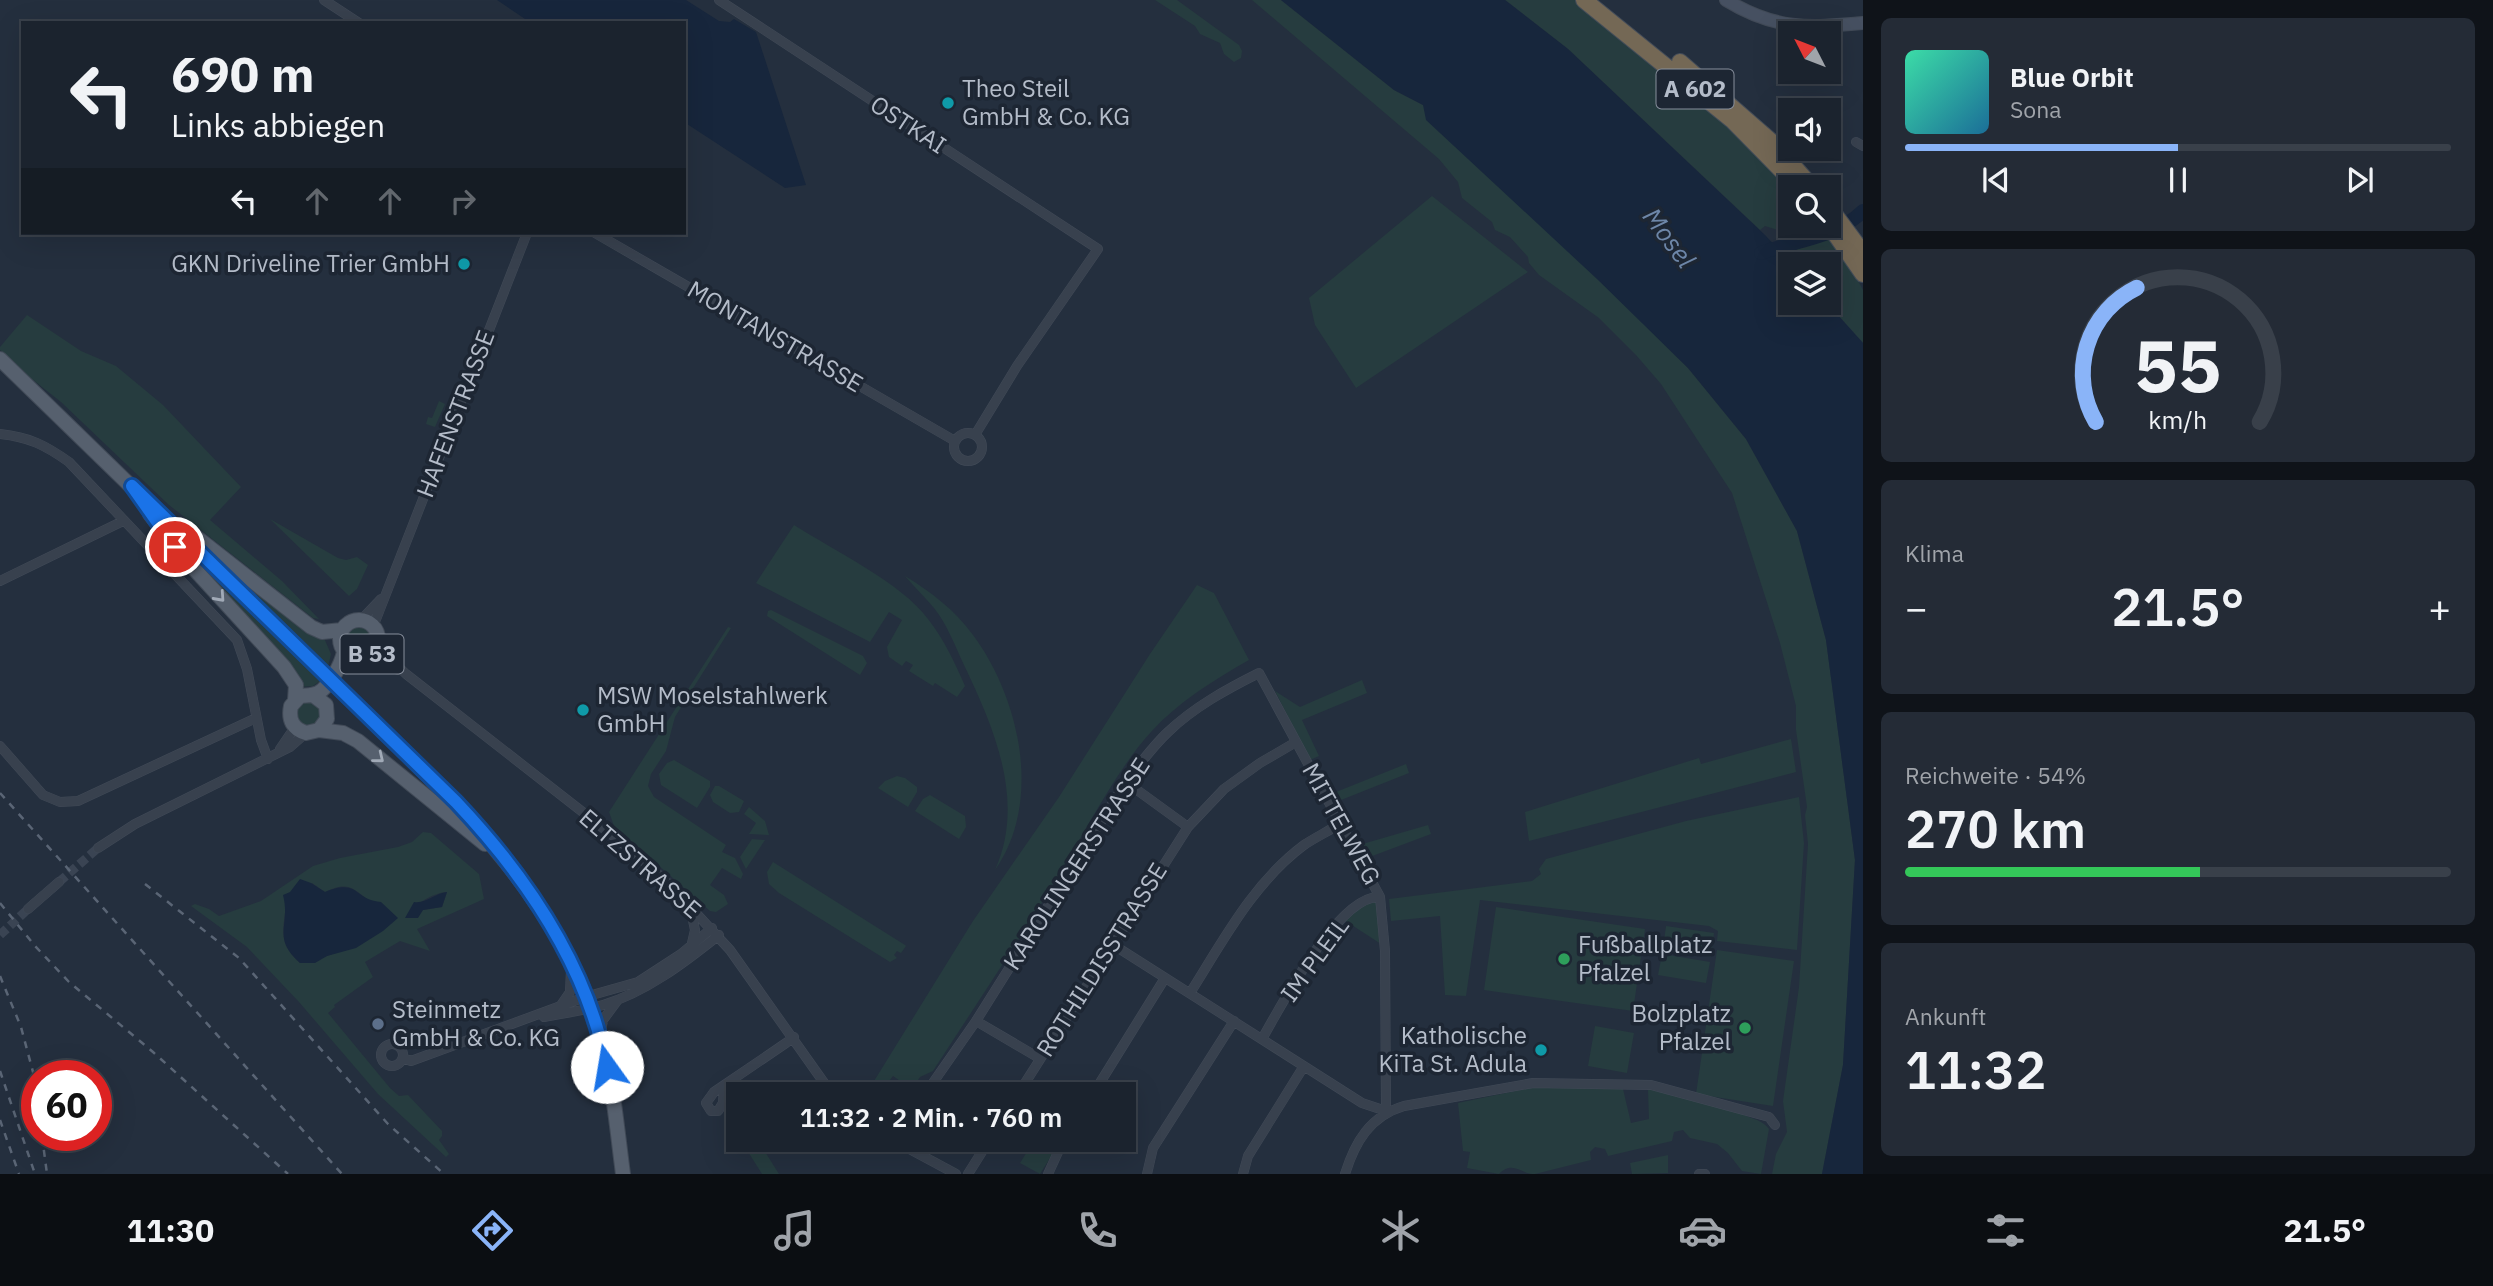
<!DOCTYPE html>
<html lang="de">
<head>
<meta charset="utf-8">
<style>
  :root { --surface:#1b232e; --page:#242b36; --text:#f1f3f6; --muted:#a0a4aa; --line:#39404a; --accent:#8ab4f8 }
  body { margin:0; font-family:"IBM Plex Sans",sans-serif; background:var(--page); color:var(--text); height:100vh; display:flex; flex-direction:column; font-size:26px; white-space:nowrap }
  * { box-sizing:border-box; margin:0 }
  p { font-size:23px; color:var(--muted) }
  .icon { flex:none; width:38px; height:38px; fill:none; stroke:currentColor; stroke-width:2; stroke-linecap:round; stroke-linejoin:round }
  .map { position:relative; flex:1; overflow:hidden }
  .drawer { display:flex; flex-direction:column; gap:18px; padding:18px; background:#0f1319; width:630px }
  .drawer>* { flex:none }
  .guide { position:absolute; left:21px; top:21px; width:665px; height:214px; border-radius:0px; box-shadow:0 7px 28px #0002,0 0 0 2px var(--line); background:#1b232e; color:var(--text); overflow:hidden }
  .needle { width:46px; rotate:312deg }
  .tools { position:absolute; left:1778px; top:21px; display:grid; gap:14px }
  .tools a { display:grid; place-items:center; width:63px; height:63px; border-radius:0px; background:var(--surface); box-shadow:0 7px 28px #0002,0 0 0 2px var(--line); font-size:35px }
  .speed { position:absolute; left:21px; top:1060px; display:flex; gap:14px; font-size:35px; font-weight:700; text-align:center }
  .speed>* { display:grid; place-content:center; width:91px; height:91px; border-radius:50%; background:var(--surface); box-shadow:0 7px 28px #0002,0 0 0 2px var(--line); line-height:1 }
  .speed .limit { border:10px solid #d22; background:#fff; color:#111 }
  .pin { position:absolute; display:grid; place-items:center; width:60px; height:60px; color:#fff; margin:-30px; border:4px solid #fff; border-radius:50%; box-shadow:0 2px 7px #0007 }
  .me { position:absolute; width:77px; margin:-38px; rotate:347deg; stroke-linejoin:round; filter:drop-shadow(0 0 5px #0008) }
  .turn { display:flex; align-items:center; gap:24px; height:147px; padding:0 35px; font-size:32px }
  .turn .icon { width:91px; height:91px; stroke-width:2.5 }
  .turn b { display:block; font-size:49px; line-height:60px }
  .lanes { display:flex; align-items:center; height:66px; padding:0 35px; background:#0003; justify-content:center; gap:35px; direction:ltr }
  .lanes .off { opacity:.35 }
  .big { font-size:52px; font-weight:600; line-height:1.1 }
  .drawer .tile { flex:1; display:flex; flex-direction:column; justify-content:center; gap:10px; min-width:0; padding:0 24px; border-radius:10px; background:var(--page) }
  .drawer .dial { align-items:center; gap:0 }
  .dial svg { height:182px; overflow:visible; fill:none; stroke:var(--line); stroke-width:7; stroke-linecap:round; text-anchor:middle }
  .dial text { fill:var(--text); stroke:none }
  .song { display:flex; align-items:center; gap:21px }
  .cover { width:84px; height:84px; border-radius:10px; background:linear-gradient(135deg,hsl(160 70% 55%),hsl(200 70% 35%)) }
  .played { height:7px; border-radius:4px; background:linear-gradient(90deg,var(--accent) 50%,var(--line) 50%) }
  .keys { display:flex; justify-content:space-around; direction:ltr }
  .heat { display:flex; justify-content:space-between; align-items:center; font-size:38px; direction:ltr }
  .charge { height:10px; border-radius:5px; background:linear-gradient(90deg,#34c759 54%,var(--line) 0) }
  .trip { position:absolute; left:726px; top:1082px; width:410px; height:70px; border-radius:0px; background:var(--surface); box-shadow:0 7px 28px #0002,0 0 0 2px var(--line); font-weight:600; line-height:70px; text-align:center }
  .menu { display:flex; height:112px; justify-content:space-around; align-items:center; background:#0b0e12; color:var(--muted) }
  .menu .icon { width:49px; height:49px }
  .menu .current { color:var(--accent) }
  .menu b { font-size:32px; color:var(--text) }
  main { display:flex; flex:1; min-height:0 }
  .map>svg:first-child { display:block }
</style>
</head>
<body>
<main>
<div class="map">
<svg width="1863" height="1174" viewBox="0 0 1863 1174">
  <rect width="100%" height="100%" fill="#242f3e"/>
  <!-- green -->
  <path fill="#263c3f" fill-rule="evenodd" d="M1155 0H1177L1239 45 1242 51 1241 58 1234 62 1224 54 1220 43 1200 34 1195 26Z
    M1252 0H1281L1394 90 1423 105 1688 368 1746 439 1797 531 1826 640 1855 860 1843 1065 1822 1174H1772L1776 1154 1787 1132 1783 1101 1799 987 1808 844 1805 815 1807 807 1796 730V706L1780 643 1732 493 1661 384 1636 355 1599 318 1539 275 1529 263 1528 257 1510 237 1495 230 1492 222 1462 198 1458 182 1439 159Z
    M1505 0H1575L1729 125 1791 187 1790 226H1796L1778 230 1765 226 1760 230 1568 49Z
    M1432 196 1528 272 1356 388 1315 325 1309 298Z
    M1829 236 1847 259 1863 290V343L1827 303 1829 264H1792L1784 255Z
    M27 315 81 351 116 366 163 405 241 487 210 520 282 581 319 619 313 618 169 505 61 402 28 376 0 350V347Z
    M439 401 445 404 435 427 426 424 428 417 432 418Z
    M270 519 338 558 346 560 357 557 368 565 357 589 349 596Z
    M794 525C833 550 902 583 928 619 944 639 955 663 965 686L957 697 935 683 933 686 909 671 913 665 906 661 902 666 889 657 887 647 902 620 889 612 870 642 756 583Z
    M171 531 312 670 311 672 320 681 313 686 299 687Z
    M189 533 324 638 331 654 328 667Z
    M905 576C931 592 955 610 973 635 1020 698 1043 802 995 870 1026 801 994 728 964 665 955 646 947 624 934 608 925 597 914 587 905 576Z
    M1197 585 1214 593 1249 660C1214 680 1178 702 1151 732 1117 769 1086 830 1059 875 1019 941 975 1006 933 1071L920 1077 912 1089 893 1076 879 1094H866L973 921 1059 797 1150 654Z
    M771 610 863 656 867 663 860 675 767 616 768 611Z
    M344 640a14 14 0 1 1 28 0a14 14 0 1 1-28 0Z
    M728 627 731 628 675 717 666 751 651 774 648 786 654 797 726 845 722 852 735 858 743 874 741 879 722 868 710 885 724 895 728 904 716 912 710 911 614 826 609 812Z
    M1362 680 1367 693 1302 720 1319 756 1310 760 1275 691 1300 707Z
    M307 700 323 709 317 727 300 726 295 710Z
    M1791 739 1796 772 1529 841 1525 812 1699 758 1701 764Z
    M674 760 710 781V787L697 808 661 785 659 774 667 763Z
    M1406 764 1409 773 1336 802 1331 794Z
    M897 776 905 778 917 787V792L908 807 878 788 885 781Z
    M715 786H719L744 801 739 812 730 813 713 802 710 795Z
    M930 795 965 816 966 827 959 839 915 811 923 799Z
    M1799 797 1804 843 1797 950 1717 941 1718 931 1709 926 1480 900 1466 996 1445 995 1440 916 1391 921 1389 899 1532 881 1541 874 1539 869 1546 859 1686 821Z
    M749 807 765 821 769 835 749 834 756 823 744 814Z
    M1428 825 1431 834 1367 858 1359 845Z
    M423 832 431 833 479 874 484 899 417 929 430 951 400 941 365 962 373 977 334 1005 335 1007 328 1013 390 1088 399 1096 408 1095 442 1131V1136L439 1140 449 1154 446 1157 378 1094 299 1002 247 947 191 906 195 904 209 909 219 916 261 901 313 866 340 858 398 847 412 842ZM312 883 325 892C347 882 351 886 369 901L368 939C354 949 342 950 327 956 316 960 312 963 300 963 278 943 283 932 286 905ZM447 892 442 907 423 910 406 918C413 905 432 893 447 892Z
    M752 839 765 840 746 869 740 857Z
    M773 862 905 945 906 946 901 953 897 951 894 955 897 958 890 962 779 893 769 884 767 872Z
    M1372 900 1376 903 1381 944 1344 920Z
    M1496 907 1645 929 1633 1011 1484 990Z
    M1666 926 1714 933 1711 957 1663 949Z
    M1717 950 1794 961 1773 1106 1696 1094Z
    M1662 954 1710 962 1706 983 1658 975Z
    M1595 1026 1634 1033 1627 1073 1588 1066Z
    M734 1082 736 1086 734 1097 738 1108V1137L724 1115C729 1104 726 1091 734 1082Z
    M1535 1087 1623 1089 1631 1123 1649 1119 1648 1089 1735 1110C1746 1118 1761 1118 1769 1129L1761 1174 1742 1171 1728 1153 1717 1144 1690 1138 1683 1130 1674 1132 1672 1141 1608 1156 1605 1149 1595 1147 1590 1152 1591 1160 1535 1174C1520 1174 1513 1160 1499 1174L1467 1168 1470 1152 1463 1151 1458 1103Z
    M740 1139H757L779 1174H762Z
    M1035 1139H1062L1040 1174 1020 1163Z
    M1668 1155V1173L1632 1174 1630 1163Z"/>
  <!-- water -->
  <path fill="#17263c" d="M497 0H686L719 21 730 22 734 19 756 32 806 185 785 188 684 122V23H531Z
    M1281 0H1505L1568 49 1765 235 1792 264H1790V303H1827L1863 343V1174H1822L1843 1065 1855 860 1826 640 1797 531 1746 439 1688 368 1597 279 1426 120 1423 105 1394 90Z
    M300 879 311 883 325 892C360 878 353 900 381 902L398 918 383 931 356 948 327 956 315 963H300C271 937 291 926 283 895L290 892Z
    M447 892 442 907 423 910 418 918H405L414 902C426 904 435 893 447 892Z"/>
  <g fill="none" stroke-linecap="round" stroke-linejoin="round">
    <!-- river -->
    <path stroke="#17263c" stroke-width="14" d="M1761 253C1796 240 1835 238 1863 211"/>
    <!-- minor-tunnel -->
    <path stroke="#3a4453" stroke-width="9" stroke-dasharray="9 4.5" stroke-linecap="butt" d="M59 882 98 848
      M0 935 28 909"/>
    <!-- minor casing -->
    <g stroke="#414a57" stroke-width="10">
      <path id="minor" d="M324 0 359 23
        M719 0 1098 249 1017 366 975 435
        M1856 142 1863 146
        M595 233 955 441
        M954 447a14 14 0 1 1 28 0a14 14 0 1 1-28 0Z
        M0 434C29 437 45 445 69 462L237 640 247 669 261 740 268 759
        M0 581 123 521
        M361 620 381 599
        M373 627 527 233
        M378 643 384 653 406 674 630 849 670 885 730 950 832 1094
        M367 657 398 670
        M0 746 43 795 60 802 78 801 256 718
        M280 749 295 727
        M1126 782 1188 827
        M98 848 135 824 290 747 306 733
        M690 906 695 930 692 943
        M28 909 59 882
        M1112 944 1362 1103 1386 1111
        M1190 993C1223 941 1253 883 1304 845 1316 837 1329 831 1341 823
        M561 1005 570 992 571 970
        M544 1017C564 1013 583 1011 603 1005 646 992 684 963 719 935
        M601 1031 603 1020 617 1001
        M1262 1039C1281 1006 1339 894 1380 897
        M381 1055a11 11 0 1 1 22 0a11 11 0 1 1-22 0Z
        M403 1058 411 1061 585 997 638 982 681 954 712 928
        M1039 1058 976 1021 1126 782C1139 765 1152 747 1168 732 1194 707 1227 689 1259 673L1380 897 1385 951 1386 1111
        M724 1085 723 1103 718 1111H711L706 1103 714 1092 786 1043 794 1037
        M930 1087 976 1021
        M1018 1094 1188 827 1224 789 1260 763 1296 742
        M1093 1094 1165 978
        M891 1139 956 1174
        M968 1174 990 1139
        M1048 1174 1064 1139
        M1147 1174 1153 1148 1234 1021
        M1243 1174 1248 1156 1304 1066
        M1345 1174C1355 1142 1370 1116 1404 1106L1533 1083 1651 1085 1769 1117 1775 1125
        M1699 1174H1705"/>
    </g>
    <!-- secondary casing -->
    <g stroke="#414a57" stroke-width="14">
      <path id="secondary" d="M1726 0C1775 30 1808 28 1863 23"/>
    </g>
    <!-- primary casing -->
    <g stroke="#414a57" stroke-width="16">
      <path id="primary" d="M0 359 317 667
        M150 514 187 561 284 667 296 685 295 700
        M181 525 311 627 322 632 342 630
        M340 639a19 19 0 1 1 38 0a19 19 0 1 1-38 0Z
        M313 695 326 705 327 719 319 730 306 733C293 729 288 720 291 706L300 696C307 695 312 696 318 693 330 686 341 665 344 652
        M349 698C451 798 559 895 601 1037 613 1081 617 1129 623 1174
        M319 730 343 733 358 741 485 844"/>
    </g>
    <!-- motorway casing -->
    <g stroke="#434c59" stroke-width="18">
      <path id="motorway" d="M1584 0 1732 120 1798 187
        M1680 62 1773 143 1812 187
        M1829 207 1863 253
        M1829 225 1863 274"/>
    </g>
    <!-- minor -->
    <use href="#minor" stroke="#38414e" stroke-width="9"/>
    <!-- secondary -->
    <use href="#secondary" stroke="#465061" stroke-width="12"/>
    <!-- primary -->
    <use href="#primary" stroke="#56606e" stroke-width="14"/>
    <!-- motorway -->
    <use href="#motorway" stroke="#746855" stroke-width="16"/>
    <!-- rail -->
    <path stroke="#5a6575" stroke-width="2.5" stroke-dasharray="7 7" stroke-linecap="butt" d="M0 793 342 1174
      M145 884 239 958 388 1124 444 1174
      M0 903 35 946 69 982 153 1052 288 1174
      M0 976 21 1027 37 1087
      M0 1071 35 1174
      M0 1120 19 1174
      M42 1136 47 1174"/>
    <!-- primary-bridge casing -->
    <g stroke="#414a57" stroke-width="16" stroke-linecap="butt">
      <path id="primary-bridge" d="M317 667 349 698"/>
    </g>
    <!-- primary-bridge -->
    <use href="#primary-bridge" stroke="#56606e" stroke-width="14"/>
  </g>
  <!-- one-way arrows -->
  <defs><path id="oneway-chevron" d="M-2-3.5L2.5 0L-2 3.5" fill="none" stroke-width="1.6" stroke-linecap="round" stroke-linejoin="round" transform="scale(1.75)"/></defs>
  <g stroke="#a1aab7">
    <use href="#oneway-chevron" transform="translate(220 597) rotate(48)"/>
    <use href="#oneway-chevron" transform="translate(379 758) rotate(39)"/>
  </g>
  <g fill="none" stroke-linecap="round" stroke-linejoin="round">
    <!-- route casing -->
    <g stroke="#114b97" stroke-width="18">
      <path id="route" d="M175 547 132 486 456 802C525 875 587 966 607 1067"/>
    </g>
    <!-- route -->
    <use href="#route" stroke="#1a73e8" stroke-width="12"/>
  </g>
  <!-- markers -->
  <g fill="#0f9aa8" stroke="#1d2633" stroke-width="2.5">
    <circle cx="948" cy="103" r="7"/>
    <circle cx="464" cy="264" r="7"/>
    <circle cx="583" cy="710" r="7"/>
    <circle cx="1541" cy="1050" r="7"/>
  </g>
  <g fill="#2e9e5b" stroke="#1d2633" stroke-width="2.5">
    <circle cx="1564" cy="959" r="7"/>
    <circle cx="1745" cy="1028" r="7"/>
  </g>
  <circle fill="#5c6f8a" stroke="#1d2633" stroke-width="2.5" cx="378" cy="1024" r="7"/>
  <g text-anchor="middle" stroke-width="7" stroke-linejoin="round" paint-order="stroke">
    <!-- shield labels -->
    <g fill="#1d2633" stroke="#878f9c" stroke-width="2">
      <rect x="1656.5" y="69.5" width="77" height="39" rx="5"/>
      <rect x="340.5" y="634.5" width="63" height="39" rx="5"/>
    </g>
    <g font-size="23" font-weight="bold" fill="#b4bcc9">
      <text x="1695" y="97">A 602</text>
      <text x="372" y="662">B 53</text>
    </g>
    <!-- poi labels -->
    <g font-size="24" fill="#b4bcc9" stroke="#1d2633" text-anchor="start">
      <text x="962" y="97">Theo Steil<tspan x="962" dy="28">GmbH &amp; Co. KG</tspan></text>
      <text x="450" y="272" text-anchor="end">GKN Driveline Trier GmbH</text>
      <text x="597" y="704">MSW Moselstahlwerk<tspan x="597" dy="28">GmbH</tspan></text>
      <text x="1578" y="953">Fußballplatz<tspan x="1578" dy="28">Pfalzel</tspan></text>
      <text x="392" y="1018">Steinmetz<tspan x="392" dy="28">GmbH &amp; Co. KG</tspan></text>
      <text x="1731" y="1022" text-anchor="end">Bolzplatz<tspan x="1731" dy="28">Pfalzel</tspan></text>
      <text x="1527" y="1044" text-anchor="end">Katholische<tspan x="1527" dy="28">KiTa St. Adula</tspan></text>
    </g>
    <!-- street labels -->
    <g font-size="24" fill="#b4bcc9" stroke="#1d2633">
      <text transform="translate(908 125) rotate(33)" y="8">OSTKAI</text>
      <text transform="translate(775 337) rotate(30)" y="8">MONTANSTRASSE</text>
      <text transform="translate(456 414) rotate(-69)" y="8">HAFENSTRASSE</text>
      <text transform="translate(1341 824) rotate(61)" y="8">MITTELWEG</text>
      <text transform="translate(640 864) rotate(41)" y="8">ELTZSTRASSE</text>
      <text transform="translate(1077 864) rotate(-57)" y="8">KAROLINGERSTRASSE</text>
      <text transform="translate(1102 960) rotate(-58)" y="8">ROTHILDISSTRASSE</text>
      <text transform="translate(1315 960) rotate(-54)" y="8">IM PLEIL</text>
    </g>
    <!-- water labels -->
    <g font-size="26" font-style="italic" fill="#6d86a8" stroke="#1d2633">
      <text transform="translate(1669 238) rotate(53)" y="9">Mosel</text>
    </g>
  </g>
</svg>
<div class="tools">
<a><svg class="needle" viewBox="-14 -14 28 28"><path d="M0-13l5 13h-10z" fill="#e53935"/><path d="M0 13l5-13h-10z" fill="#a0a4aa"/></svg></a>
<a><svg class="icon" aria-label="sound" viewBox="0 0 24 24"><path d="M4 9h4l5-4v14l-5-4H4zM17 9q2 3 0 6"/></svg></a>
<a><svg class="icon" aria-label="search" viewBox="0 0 24 24"><circle cx="10" cy="10" r="6"/><path d="M15 15l6 6"/></svg></a>
<a><svg class="icon" aria-label="layers" viewBox="0 0 24 24"><path d="M12 4l9 5-9 5-9-5zM3 14l9 5 9-5"/></svg></a>
</div>
<div class="speed"><div class="limit">60</div></div>
<div class="pin" style="left:175px;top:547px;background:#d93025"><svg class="icon" aria-label="arrive" viewBox="0 0 24 24"><path d="M6 21V4h12l-3 4 3 4H6"/></svg></div>
<svg class="me" style="left:607px;top:1067px" viewBox="-20 -20 40 40"><circle r="19" fill="#fff"/><path d="M0-13L10 11 0 6-10 11z" fill="#1a73e8"/></svg>
<div class="trip">11:32 · 2 Min. · 760 m</div>
<div class="guide">
<div class="turn"><svg class="icon" aria-label="left" viewBox="0 0 24 24"><path d="M17 20v-9H6M10 6l-5 5 5 5"/></svg><div><b>690 m</b>Links abbiegen</div></div>
<div class="lanes"><svg class="icon" aria-label="left" viewBox="0 0 24 24"><path d="M17 20v-9H6M10 6l-5 5 5 5"/></svg><svg class="icon off" aria-label="ahead" viewBox="0 0 24 24"><path d="M12 20V5M6 11l6-6 6 6"/></svg><svg class="icon off" aria-label="ahead" viewBox="0 0 24 24"><path d="M12 20V5M6 11l6-6 6 6"/></svg><svg class="icon off" aria-label="right" viewBox="0 0 24 24"><path d="M7 20v-9h11M14 6l5 5-5 5"/></svg></div>
</div>
</div>
<section class="drawer">
<div class="tile">
<div class="song"><i class="cover"></i><div><b>Blue Orbit</b><p>Sona</p></div></div>
<div class="played"></div>
<div class="keys"><svg class="icon" aria-label="previous" viewBox="0 0 24 24"><path d="M18 5L8 12l10 7zM5 5v14"/></svg><svg class="icon" aria-label="pause" viewBox="0 0 24 24"><path d="M8 5v14M16 5v14"/></svg><svg class="icon" aria-label="next" viewBox="0 0 24 24"><path d="M6 5l10 7-10 7zM19 5v14"/></svg></div>
</div>
<div class="tile dial"><svg viewBox="0 0 100 80">
<path d="M14 69A42 42 0 1 1 86 69"/>
<path d="M14 69A42 42 0 0 1 32 10" stroke="#8ab4f8"/>
<text x="50" y="56" font-size="32" font-weight="700">55</text>
<text x="50" y="72" font-size="11">km/h</text>
</svg></div>
<div class="tile"><p>Klima</p>
<div class="heat"><a>−</a><b class="big">21.5°</b><a>+</a></div>
</div>
<div class="tile"><p>Reichweite · 54%</p><b class="big">270 km</b><div class="charge"></div></div>
<div class="tile"><p>Ankunft</p><b class="big">11:32</b></div>
</section>
</main>
<nav class="menu">
<b>11:30</b>
<svg class="icon current" aria-label="directions" viewBox="0 0 24 24"><path d="M12 3l9 9-9 9-9-9zM9 14v-3h6M13 9l2 2-2 2"/></svg>
<svg class="icon" aria-label="music" viewBox="0 0 24 24"><path d="M9 18V5l10-2v13"/><circle cx="6" cy="18" r="3"/><circle cx="16" cy="16" r="3"/></svg>
<svg class="icon" aria-label="phone" viewBox="0 0 24 24"><path d="M5 4h4l2 5-3 2q2 4 5 5l2-3 5 2v4C11 20 4 13 5 4z"/></svg>
<svg class="icon" aria-label="climate" viewBox="0 0 24 24"><path d="M12 3v18M4 7l16 10M4 17L20 7"/></svg>
<svg class="icon" aria-label="car" viewBox="0 0 24 24"><path d="M5 17H2v-5l4-1 3-4h7l3 4 3 1v5h-3M9 17h6M6 11h13"/><circle cx="7" cy="17" r="2"/><circle cx="17" cy="17" r="2"/></svg>
<svg class="icon" aria-label="filters" viewBox="0 0 24 24"><path d="M4 7h16M4 17h16"/><circle cx="9" cy="7" r="2"/><circle cx="15" cy="17" r="2"/></svg>
<b>21.5°</b>
</nav>
</body>
</html>
